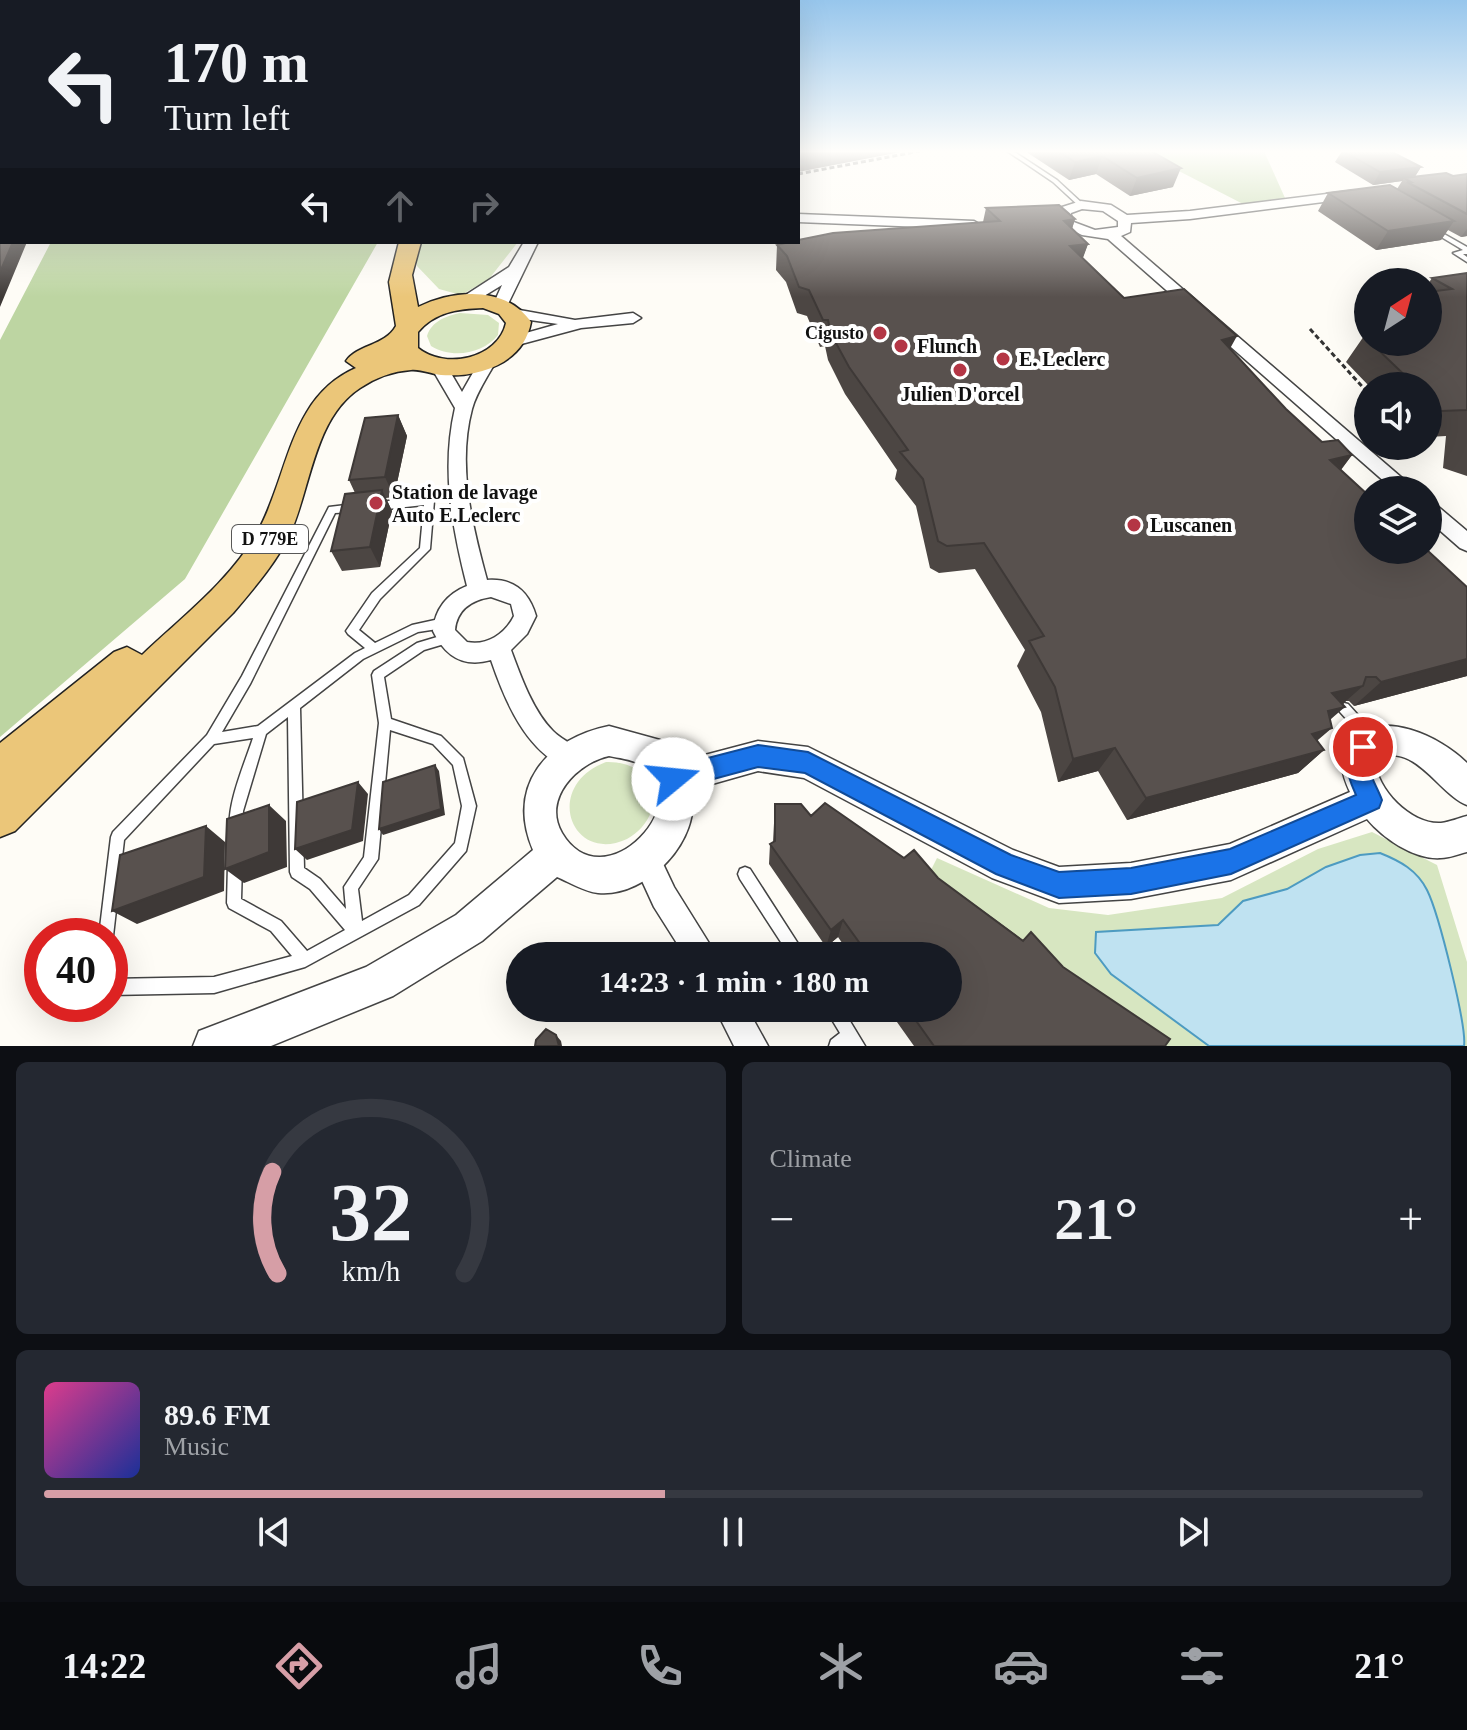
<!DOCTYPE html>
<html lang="en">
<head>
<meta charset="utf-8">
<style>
  :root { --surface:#171b24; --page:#242831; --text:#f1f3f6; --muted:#9ea1a6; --line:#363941; --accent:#d69ea6 }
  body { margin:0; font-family:Georgia,serif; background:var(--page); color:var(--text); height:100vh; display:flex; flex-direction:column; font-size:30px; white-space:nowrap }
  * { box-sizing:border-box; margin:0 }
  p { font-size:26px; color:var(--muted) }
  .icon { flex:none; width:44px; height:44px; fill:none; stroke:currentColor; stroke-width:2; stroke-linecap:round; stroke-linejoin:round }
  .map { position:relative; height:1046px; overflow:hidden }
  .sheet { display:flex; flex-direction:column; gap:16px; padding:16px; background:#0d0f14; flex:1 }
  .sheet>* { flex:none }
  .top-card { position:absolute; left:0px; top:0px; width:800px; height:244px; box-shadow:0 8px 32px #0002; background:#171b24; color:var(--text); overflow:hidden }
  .needle { width:52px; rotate:36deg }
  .tools { position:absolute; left:1354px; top:268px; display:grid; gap:16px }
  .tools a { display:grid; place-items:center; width:88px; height:88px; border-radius:50%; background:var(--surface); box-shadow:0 8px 32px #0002; font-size:40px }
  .speed { position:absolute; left:24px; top:918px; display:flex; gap:16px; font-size:40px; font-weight:700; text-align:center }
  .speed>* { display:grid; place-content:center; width:104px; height:104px; border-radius:50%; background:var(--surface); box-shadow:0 8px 32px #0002; line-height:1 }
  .speed .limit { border:12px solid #d22; background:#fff; color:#111 }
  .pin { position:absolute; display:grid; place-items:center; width:68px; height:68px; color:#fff; margin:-34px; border:4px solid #fff; border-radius:50%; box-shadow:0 2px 8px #0007 }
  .me { position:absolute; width:88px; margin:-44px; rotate:73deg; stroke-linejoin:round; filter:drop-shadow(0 0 6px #0008) }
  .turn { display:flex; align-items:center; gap:28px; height:168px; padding:0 32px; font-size:36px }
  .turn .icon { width:104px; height:104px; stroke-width:2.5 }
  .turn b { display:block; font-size:56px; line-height:68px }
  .lanes { display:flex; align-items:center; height:76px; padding:0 32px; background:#0003; justify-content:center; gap:40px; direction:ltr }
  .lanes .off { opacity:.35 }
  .big { font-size:60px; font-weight:700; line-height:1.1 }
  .sheet .card { flex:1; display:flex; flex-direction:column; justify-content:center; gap:12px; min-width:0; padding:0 28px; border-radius:12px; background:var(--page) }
  .sheet .dial { align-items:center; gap:0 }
  .dial svg { height:208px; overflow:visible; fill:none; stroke:var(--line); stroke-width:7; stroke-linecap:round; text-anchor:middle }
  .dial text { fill:var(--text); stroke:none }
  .song { display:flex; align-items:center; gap:24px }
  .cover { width:96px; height:96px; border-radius:12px; background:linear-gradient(135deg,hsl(330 70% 55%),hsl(230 70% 35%)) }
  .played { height:8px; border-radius:4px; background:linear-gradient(90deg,var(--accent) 45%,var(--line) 45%) }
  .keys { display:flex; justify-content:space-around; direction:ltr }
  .heat { display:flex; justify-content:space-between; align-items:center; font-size:44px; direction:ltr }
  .sheet .tiles { flex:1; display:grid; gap:16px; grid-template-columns:1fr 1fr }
  .card:last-child { grid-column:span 2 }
  .trip { position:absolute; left:506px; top:942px; width:456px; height:80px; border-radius:40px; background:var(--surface); box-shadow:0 8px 32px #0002; font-weight:700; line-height:80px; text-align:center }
  .tab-bar { display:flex; height:128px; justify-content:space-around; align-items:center; background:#090b0e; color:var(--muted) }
  .tab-bar .icon { width:56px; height:56px }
  .tab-bar .current { color:var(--accent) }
  .tab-bar b { font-size:36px; color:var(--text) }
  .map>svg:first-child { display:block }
</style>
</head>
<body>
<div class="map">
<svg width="1467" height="1046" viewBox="0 0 1467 1046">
  <rect width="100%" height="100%" fill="#fefcf6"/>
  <!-- green -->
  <path fill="#d7e6c1" d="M423 242H518L489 279 461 295 439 289 417 266V253Z
    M460 313 488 315 499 323 498 335C483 354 452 359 431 346L427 336C432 321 446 316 460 313Z
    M606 762C635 761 661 779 651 812 647 823 638 833 627 839 571 865 542 786 606 762Z
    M1372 832 1437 865 1467 962V1046H1154L925 882 937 858 1049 908 1108 915 1222 898 1318 849Z"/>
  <!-- forest -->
  <path fill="#bdd5a2" d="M1140 151H1264L1285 198 1245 205Z
    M51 242H378L185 579 0 737V340Z"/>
  <!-- water -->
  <path fill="#bfe2f1" stroke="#4d9bc1" stroke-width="2" d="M1380 853C1400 861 1417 870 1427 890 1439 914 1467 1027 1464 1046H1209L1111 974 1095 953 1096 932 1218 925 1243 901 1287 889 1326 867 1360 855Z"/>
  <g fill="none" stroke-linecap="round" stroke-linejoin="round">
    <!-- service casing -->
    <g stroke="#444" stroke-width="3">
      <path id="service" d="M1007 151H1013L1057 180 1083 204V206H1079L1053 182Z
        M1433 230H1437L1467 247V254H1463L1467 257V262L1453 253 1463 250 1433 232Z
        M429 497 434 501 430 549 380 599 359 630 375 643 412 625 444 618 448 620 450 623 448 626 444 628 418 632 363 659 300 708 304 868 320 879 346 909 344 887 364 857 379 723 372 675 374 671 417 643 447 634 451 636 453 639 451 642 424 650 384 677 391 719 441 736 463 758 476 806 466 851 419 905 305 967 214 993 110 995V979L214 977 292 956 271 931 229 908 227 903 228 865 230 860 235 858 240 860 242 865 241 899 281 921 307 951 345 930 310 889 292 877 290 872 288 717 266 734 243 811V829L241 834 236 836 231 834C224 810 245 763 253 738L214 744 124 840 113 936 110 942V936H99L111 837 113 832 207 735 242 676 329 507 354 504 359 508 354 512 335 513 250 684 222 732 258 726 355 653 365 648 348 634 346 631 372 593 420 548 424 505 378 510 373 506 378 502ZM390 730 433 744 453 765 462 806 455 843 409 895 362 921 358 889 378 859Z
        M1344 703 1348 704 1377 736 1379 740 1377 744 1373 746 1369 744 1340 712 1338 708 1340 704Z
        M745 867 750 869 806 956H790L740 879 738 874 740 869Z
        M825 1008H842L865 1046H829L831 1040 840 1033Z"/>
    </g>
    <!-- minor casing -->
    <g stroke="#444" stroke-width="3">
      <path id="minor" d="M1351 191 1355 192V198L1190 219 1131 223 1130 232 1121 236 1416 490H1394L1108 239 1082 235 1058 223 1059 208 1081 201 1111 205 1127 215 1190 211ZM1082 209 1103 211 1118 221V227L1095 230 1071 221V213Z
        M798 214 974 221 981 225 974 229 798 222Z
        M524 242H538L506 308H496L493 305 502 285 471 304H461V298L509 267Z
        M514 309 575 320 633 313 641 318 633 323 581 328 514 346 506 341 508 338 558 324 509 317 506 314Z
        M489 354 497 359C489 375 477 391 472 409 457 465 472 525 487 580 514 578 529 592 536 616L527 634 511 650C521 677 533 711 553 731 563 741 576 744 582 757L578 765 569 769C526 752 505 701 491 660 463 668 445 656 433 631 435 609 447 594 467 586 452 527 441 469 455 408L431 367 439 362 445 363 462 392 483 355ZM491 597 511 604 514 616C505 634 487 646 467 642L455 630C457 609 472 600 491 597Z
        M1428 502 1435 504 1467 531V551L1460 548 1428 520Z
        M646 845 656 849 674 887 717 956H685L654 907 632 859 636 849Z
        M715 1008H747L768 1046H734Z"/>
    </g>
    <!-- tertiary casing -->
    <g stroke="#444" stroke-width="3">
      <path id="tertiary" d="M609 726 660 740 682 761 758 741 808 747 1013 850 1059 867 1131 863 1230 844 1350 792C1342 775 1336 755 1350 740 1382 708 1441 737 1467 763V805C1438 794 1414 739 1375 760 1376 789 1411 825 1441 823 1450 822 1459 818 1467 816V852C1459 854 1449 858 1441 858 1414 860 1383 838 1367 819L1231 880 1131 899 1059 903 992 878 804 778 758 771 691 790C703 839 647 898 598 893 585 892 569 882 557 877L482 941 393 996 271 1046H193L199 1031 366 967 456 915 533 850C506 786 546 739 609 726ZM609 756C618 758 631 759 639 764 702 798 604 904 562 833 542 799 577 763 609 756Z"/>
    </g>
    <!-- primary casing -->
    <g stroke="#222" stroke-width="3">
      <path id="primary" d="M399 242H421L412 275 418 307C455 289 506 286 531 322 524 363 479 378 441 375 431 374 421 369 411 370 393 371 375 378 360 388 314 418 311 487 290 534 276 563 254 588 233 613L15 831 0 837V743L114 652 127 647 142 655C182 617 231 580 258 531 289 475 289 397 356 368L346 361C358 344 385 346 396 326L389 282ZM483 308 499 314 506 323C498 359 445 370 418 348V332C435 312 457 309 483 308Z"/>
    </g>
    <!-- path -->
    <path stroke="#333" stroke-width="3" stroke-dasharray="5 3" stroke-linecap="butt" d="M798 174 920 151
      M1310 329 1368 393"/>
    <!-- service -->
    <use href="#service" fill="#fff" fill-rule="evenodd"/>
    <!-- minor -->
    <use href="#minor" fill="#fff" fill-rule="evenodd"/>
    <!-- tertiary -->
    <use href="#tertiary" fill="#fff" fill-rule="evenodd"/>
    <!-- primary -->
    <use href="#primary" fill="#ebc679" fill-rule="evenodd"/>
  </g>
  <!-- wall -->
  <path fill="#4c4643" d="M1025 151H1151L1173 187 1130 196 1096 174 1069 180Z
    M1342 151H1390L1421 167 1415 176H1453L1467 174V236L1461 237 1448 230 1441 240 1376 250 1318 211 1328 193 1397 189 1402 181 1373 185 1335 162Z
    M986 208 1075 219 1072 229 1088 244 1082 259 1124 298 1230 349 1286 409 1322 442 1352 455 1341 470 1467 676 1354 706 1349 701H1346L1330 720 1317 740 1324 750 1298 773 1127 820 1098 771 1058 782 1041 712 1017 666 1025 650 975 569 939 573 930 568 916 506 895 479 897 470 845 394 828 360 825 346 820 347 807 316 797 313 786 282 776 270 777 245 983 222Z
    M1467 273V476L1443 468 1446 436 1428 437V386H1369L1346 362 1364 336H1368V342H1428V284L1432 278Z
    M398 415 407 436 394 497 386 498 392 511 380 567 342 571 331 551 355 493 349 480Z
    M775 804 811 816 904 858 938 878 1023 940 1031 932 1063 967 1165 1046H914L887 1008H948V956H851L838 937 826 947 769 864 770 844 773 842Z"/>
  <!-- shaded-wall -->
  <path fill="#3e3937" d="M804 151H906L798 172V152Z
    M1102 156 1096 174 1069 180 1075 162Z
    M1421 167 1413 180 1404 178 1402 181 1373 185 1380 172Z
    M1181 168 1173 187 1130 196 1137 178Z
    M1075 219 1067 244 1064 221Z
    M1454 221 1441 240 1376 250 1388 231Z
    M1467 229V236L1461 237Z
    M13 242H27L0 307V272Z
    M1088 244 1079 269 1070 246Z
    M1237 336 1222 363V340Z
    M398 415 407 436 394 497 385 477Z
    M1352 455 1331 482 1330 460Z
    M382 490 392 511 380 567 370 547Z
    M1467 659V676L1354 706 1381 682Z
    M1363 686 1338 708 1345 707 1318 730 1332 693Z
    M1332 728 1305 751 1312 734Z
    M1115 748 1098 771 1058 782 1073 759Z
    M1324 750 1298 773 1127 820 1146 798Z
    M435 765 439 771 445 815 383 835 379 829Z
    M358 782 368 794 363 841 307 860 295 849Z
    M269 805 286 821 287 867 244 883 225 869Z
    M206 826 225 842 224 891 137 924 112 911Z
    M843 920 838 937 826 947 831 930Z
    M556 1035 561 1041 562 1046H559Z"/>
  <!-- building -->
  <path fill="#58514e" stroke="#3e3937" stroke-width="2" d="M0 151H2V242H13L0 272Z
    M1058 151H1151L1181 168 1137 178 1102 156 1075 162Z
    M1343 151H1390L1421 167 1380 172Z
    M1446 173 1453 176 1467 174V214L1407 182H1411L1404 178Z
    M1390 185 1454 221 1388 231 1328 193Z
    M1059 205 1075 219 1064 221 1088 244 1070 246 1124 298 1184 289 1237 336 1222 340 1286 409 1322 442 1338 440 1352 455 1330 460 1368 495V550H1427L1467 587V659L1381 682 1376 677H1366L1363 686 1332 693 1345 707 1328 711 1332 728 1312 734 1324 750 1146 798 1115 748 1073 759 1055 687 1029 641 1044 636 984 543 947 546 938 541 923 479 900 452 908 450 849 367 831 334 828 320H823L809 290 799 287 787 256 777 245 790 242H798V240L833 233 1000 221 986 208Z
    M1467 273V410L1441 411 1428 398V386H1416L1370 342H1428V292L1452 289 1432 278Z
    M398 415 385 477 349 480 365 418Z
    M382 490 370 547 331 551 345 494Z
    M435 765 441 809 379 829 383 782Z
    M358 782 352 830 295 849 297 802Z
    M825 803 904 858 914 850 938 878 1023 941 1031 932 1063 967 1170 1039 1165 1046H934L907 1008H948V956H869L843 920 831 930 770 844 775 841V804H801L811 816Z
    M269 805V852L225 869 227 819Z
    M206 826 204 877 112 911 120 855Z
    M546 1029 556 1035 559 1046H535L536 1040Z"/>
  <!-- sky -->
  <linearGradient id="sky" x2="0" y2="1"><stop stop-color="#97c6ec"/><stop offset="0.51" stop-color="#fffefb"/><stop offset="1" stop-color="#fffefb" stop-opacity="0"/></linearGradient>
  <rect width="1467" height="297" fill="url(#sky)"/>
  <!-- route -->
  <path fill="#1a73e8" stroke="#114b97" stroke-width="2" d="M1363 737 1371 740 1375 747C1364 772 1373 777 1382 800L1379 808 1231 874 1131 894 1059 898 996 874 805 773 758 767 673 790 665 787 661 779 665 771 673 767 758 745 808 752 1011 855 1059 872 1131 868 1230 849 1356 795C1347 775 1336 747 1363 737Z"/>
  <!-- markers -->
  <g fill="#b43645" stroke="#fff" stroke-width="3">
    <circle cx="880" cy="333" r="8"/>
    <circle cx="901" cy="346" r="8"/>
    <circle cx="1003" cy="359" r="8"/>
    <circle cx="960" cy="370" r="8"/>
    <circle cx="376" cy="503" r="8"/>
    <circle cx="1134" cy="525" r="8"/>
  </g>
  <g text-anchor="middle" stroke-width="8" stroke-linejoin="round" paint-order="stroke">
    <!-- far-poi labels -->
    <g font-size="18" font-weight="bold" fill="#111" stroke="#fff" text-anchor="end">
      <text x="864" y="339">Cigusto</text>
    </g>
    <!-- shield labels -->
    <rect fill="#fff" stroke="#585858" stroke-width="2" x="232" y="525" width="76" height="28" rx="6"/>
    <g font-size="18" font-weight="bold" fill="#111">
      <text x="270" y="545">D 779E</text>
    </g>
    <!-- poi labels -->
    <g font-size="20" font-weight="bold" fill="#111" stroke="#fff" text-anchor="start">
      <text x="917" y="353">Flunch</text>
      <text x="1019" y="366">E. Leclerc</text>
      <text x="960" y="401" text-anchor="middle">Julien D'orcel</text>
      <text x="392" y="499">Station de lavage<tspan x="392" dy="23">Auto E.Leclerc</tspan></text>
      <text x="1150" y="532">Luscanen</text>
    </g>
  </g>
</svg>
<div class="tools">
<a><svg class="needle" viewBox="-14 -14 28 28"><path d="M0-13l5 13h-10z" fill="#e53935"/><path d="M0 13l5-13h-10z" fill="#9ea1a6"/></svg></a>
<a><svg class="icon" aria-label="sound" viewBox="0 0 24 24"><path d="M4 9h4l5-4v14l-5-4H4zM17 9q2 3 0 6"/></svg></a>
<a><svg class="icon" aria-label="layers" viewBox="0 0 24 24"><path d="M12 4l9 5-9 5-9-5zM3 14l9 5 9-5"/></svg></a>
</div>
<div class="speed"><div class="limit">40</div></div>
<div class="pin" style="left:1363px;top:747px;background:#d93025"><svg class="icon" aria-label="arrive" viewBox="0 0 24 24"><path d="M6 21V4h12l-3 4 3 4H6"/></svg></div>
<svg class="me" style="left:673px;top:779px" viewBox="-20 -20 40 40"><circle r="19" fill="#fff"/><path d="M0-13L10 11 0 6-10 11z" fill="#1a73e8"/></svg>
<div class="trip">14:23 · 1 min · 180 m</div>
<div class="top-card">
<div class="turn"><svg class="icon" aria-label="left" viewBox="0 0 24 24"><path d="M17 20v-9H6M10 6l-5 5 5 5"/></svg><div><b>170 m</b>Turn left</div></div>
<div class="lanes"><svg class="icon" aria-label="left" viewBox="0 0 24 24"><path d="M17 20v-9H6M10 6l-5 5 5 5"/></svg><svg class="icon off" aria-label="ahead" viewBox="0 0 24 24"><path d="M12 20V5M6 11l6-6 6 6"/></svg><svg class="icon off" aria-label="right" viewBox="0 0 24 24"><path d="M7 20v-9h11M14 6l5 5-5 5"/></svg></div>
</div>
</div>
<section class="sheet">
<div class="tiles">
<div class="card dial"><svg viewBox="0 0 100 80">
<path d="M14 69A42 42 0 1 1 86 69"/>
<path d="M14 69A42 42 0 0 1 12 30" stroke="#d69ea6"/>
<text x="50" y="56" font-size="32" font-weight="700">32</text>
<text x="50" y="72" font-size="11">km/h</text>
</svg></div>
<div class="card"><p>Climate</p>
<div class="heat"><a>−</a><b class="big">21°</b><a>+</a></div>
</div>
<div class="card">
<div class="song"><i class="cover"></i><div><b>89.6 FM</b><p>Music</p></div></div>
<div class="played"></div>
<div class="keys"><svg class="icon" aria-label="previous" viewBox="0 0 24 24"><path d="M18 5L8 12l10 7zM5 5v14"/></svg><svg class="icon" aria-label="pause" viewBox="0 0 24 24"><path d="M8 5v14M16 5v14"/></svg><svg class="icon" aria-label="next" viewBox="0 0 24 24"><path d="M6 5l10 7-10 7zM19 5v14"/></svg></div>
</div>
</div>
</section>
<nav class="tab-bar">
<b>14:22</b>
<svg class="icon current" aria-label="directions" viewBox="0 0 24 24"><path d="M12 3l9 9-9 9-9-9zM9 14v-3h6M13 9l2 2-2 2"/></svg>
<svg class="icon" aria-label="music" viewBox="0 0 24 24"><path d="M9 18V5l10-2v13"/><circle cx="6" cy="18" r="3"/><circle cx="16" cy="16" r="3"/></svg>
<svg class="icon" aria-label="phone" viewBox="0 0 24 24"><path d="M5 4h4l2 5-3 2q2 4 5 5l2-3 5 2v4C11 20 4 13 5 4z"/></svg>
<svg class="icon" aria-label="climate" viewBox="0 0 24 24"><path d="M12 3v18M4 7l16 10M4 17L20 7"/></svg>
<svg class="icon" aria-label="car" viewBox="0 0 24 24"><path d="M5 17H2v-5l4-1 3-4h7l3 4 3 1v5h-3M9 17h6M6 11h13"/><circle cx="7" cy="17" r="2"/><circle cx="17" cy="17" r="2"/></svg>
<svg class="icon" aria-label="filters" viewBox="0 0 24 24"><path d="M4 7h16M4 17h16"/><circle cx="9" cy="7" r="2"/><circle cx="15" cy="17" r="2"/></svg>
<b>21°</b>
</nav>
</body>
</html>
